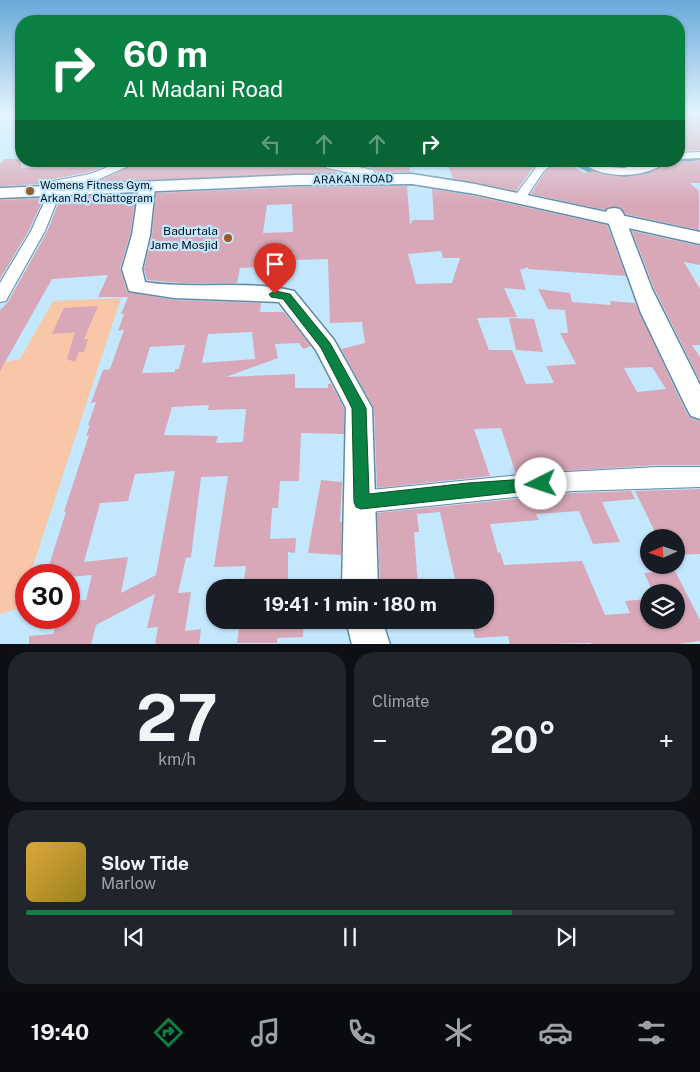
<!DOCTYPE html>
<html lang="en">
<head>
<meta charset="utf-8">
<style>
  :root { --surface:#171b24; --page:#20242c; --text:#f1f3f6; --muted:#9ea1a6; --line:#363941; --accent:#0b8043 }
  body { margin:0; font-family:"Public Sans",sans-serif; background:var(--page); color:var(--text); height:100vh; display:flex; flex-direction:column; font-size:19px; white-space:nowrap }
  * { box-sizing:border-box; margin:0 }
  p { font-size:16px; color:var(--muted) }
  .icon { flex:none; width:28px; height:28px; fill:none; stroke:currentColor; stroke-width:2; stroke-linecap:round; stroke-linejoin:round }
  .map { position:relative; height:644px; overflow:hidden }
  .panel { display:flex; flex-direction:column; gap:8px; padding:8px; background:#0d0f14; flex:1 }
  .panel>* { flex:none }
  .banner { position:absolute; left:15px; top:15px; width:670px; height:152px; border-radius:20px; box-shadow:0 1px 4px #0004; background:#0b8043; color:#fff; overflow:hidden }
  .needle { width:32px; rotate:267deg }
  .fabs { position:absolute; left:640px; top:529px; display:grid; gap:10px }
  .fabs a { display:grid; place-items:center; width:45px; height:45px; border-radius:50%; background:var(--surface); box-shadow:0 1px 4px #0004; font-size:25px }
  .speed { position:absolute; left:15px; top:564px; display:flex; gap:10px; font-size:25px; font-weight:700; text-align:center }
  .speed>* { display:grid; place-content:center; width:65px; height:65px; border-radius:50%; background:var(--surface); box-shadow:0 1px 4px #0004; line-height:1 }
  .speed .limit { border:8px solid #d22; background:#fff; color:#111 }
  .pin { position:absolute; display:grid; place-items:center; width:42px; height:42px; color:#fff; margin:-51px -21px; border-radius:50% 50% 50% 0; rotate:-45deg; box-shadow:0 0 5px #0007 }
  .pin .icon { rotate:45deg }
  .me { position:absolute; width:55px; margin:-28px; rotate:266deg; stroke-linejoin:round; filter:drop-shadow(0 0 4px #0008) }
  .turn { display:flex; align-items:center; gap:18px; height:105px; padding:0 25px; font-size:22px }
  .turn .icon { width:65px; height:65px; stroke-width:2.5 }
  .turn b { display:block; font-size:35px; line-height:42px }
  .lanes { display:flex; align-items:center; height:48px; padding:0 25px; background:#0003; justify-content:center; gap:25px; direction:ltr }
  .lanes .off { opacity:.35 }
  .big { font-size:38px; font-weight:700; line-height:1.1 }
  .panel .tile { flex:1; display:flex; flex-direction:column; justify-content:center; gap:8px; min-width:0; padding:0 18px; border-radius:20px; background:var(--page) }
  .panel .dial { align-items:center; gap:0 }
  .dial b { font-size:65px; line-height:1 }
  .song { display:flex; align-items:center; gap:15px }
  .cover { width:60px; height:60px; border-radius:8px; background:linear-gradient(135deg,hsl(40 70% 55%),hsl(50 70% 35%)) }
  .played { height:5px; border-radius:2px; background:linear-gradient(90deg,var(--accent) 75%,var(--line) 75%) }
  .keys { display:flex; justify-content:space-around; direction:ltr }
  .heat { display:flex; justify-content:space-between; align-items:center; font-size:28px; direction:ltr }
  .panel .tiles { flex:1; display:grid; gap:8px; grid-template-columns:1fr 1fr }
  .tile:last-child { grid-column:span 2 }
  .trip { position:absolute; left:206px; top:579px; width:288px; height:50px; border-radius:20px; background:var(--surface); box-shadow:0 1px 4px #0004; font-weight:700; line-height:50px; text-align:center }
  .dock { display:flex; height:80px; justify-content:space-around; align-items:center; background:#090b0e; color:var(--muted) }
  .dock .icon { width:35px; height:35px }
  .dock .on { color:var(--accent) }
  .dock b { font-size:22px; color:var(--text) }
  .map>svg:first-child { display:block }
</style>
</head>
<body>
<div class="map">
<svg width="700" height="645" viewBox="0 0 700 645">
  <rect width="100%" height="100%" fill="#c3e7fd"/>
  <!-- green -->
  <path fill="#f7c7a7" d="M121 298 30 575H26V586L19 608 0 614V363L20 359 53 301Z"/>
  <!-- water -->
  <path fill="#4c99c4" d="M700 157V164L650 178 595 176 567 161H584L608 173 621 175 665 161Z"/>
  <!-- building -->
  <path fill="#d8a8b8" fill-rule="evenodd" d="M694 114H700V150L682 151 679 149V117Z
    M5 159H21V168L59 166 62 161H117L89 172 43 181 40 184 0 186V164Z
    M694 160H700V183H690L699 191V230L625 214 620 207H608L605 210 531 194 544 173 558 161H564L584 173 593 171 624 177 649 173 669 161H695Z
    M142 161H316L326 169 340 173 97 182Z
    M342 161H410V172H377L373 168Z
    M455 161H538L516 191 453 179 447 162Z
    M407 186 410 225 413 220H434L432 189 475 196 607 225 626 276 528 269V267L520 270 526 290 504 288 517 317 477 318 489 350H512L526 384 554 383 546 366 576 364 560 333H568L565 310 548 309 538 289 570 293 572 302 611 305 610 301 635 303 685 410 690 418 700 421V465H658L516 474 501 428 474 429 490 476 377 488 374 408 341 349 365 343 362 322 330 323 328 259 294 260V252L267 253 265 267 240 268 237 283H182L147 280 144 269 152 235 156 193 296 187ZM292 204 293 232 263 233 267 205ZM441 251 443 258H460L452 283 416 284 408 254ZM652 367 666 389 637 392 624 368Z
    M136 194 130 235 120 268 127 292 174 300 261 303 260 312H284L311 346 303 349 299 343 275 344 278 358 226 377 295 374V388H328V384H331L344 408V434L301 433 299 481H280L278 508H272L270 539 296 538 295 553 288 552V588H243L246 566 214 567 228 476 201 477 191 557 186 558 178 593 191 592 185 631 201 629 199 645H155L158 627 147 628 155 594 96 625 91 645H29V636L53 634 59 618H69V601L86 600 92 575 69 577V575H46L66 512H64L89 435 86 436 90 425H88L96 402 91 403 103 370 110 369 124 330 118 331 124 314H121L128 297H98L108 275 52 279 0 371V310L8 302 47 232 61 197ZM252 332 255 359 202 363 208 334ZM185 345 179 369H175V372L142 373 150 347ZM209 405 208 410 246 409 243 442 216 443 218 436 164 435 172 407ZM175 471 156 575 121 593 128 557 84 562 100 503 128 501 135 474Z
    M44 198 29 230 0 279V200Z
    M632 231 700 246V265L684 262 700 289V345H692L700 357V381L654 288Z
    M98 306 84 339H88L84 352H79L75 362 67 359 75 332 52 334 64 308Z
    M509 318 534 319 543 352 516 350Z
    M321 480 342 482 340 522H342L341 555 308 553Z
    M700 489V554L676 555V538H658L635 491Z
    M631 491 635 499 602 502 620 542 593 544 579 511 536 514 539 520 490 524 498 553 500 552 504 565 582 561 605 615 630 613 625 601 649 599V620H676V592H653L644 573 675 571 700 620V641L671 645H591V643L510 645 508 636 475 638 471 620H485V588H457L440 512 417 514 419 532H414L418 587 380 586 377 513 573 493Z
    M240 620H304L303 637 277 638V643H237Z"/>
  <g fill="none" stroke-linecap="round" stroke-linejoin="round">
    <!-- minor casing -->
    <g stroke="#618ba5" stroke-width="2">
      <path id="minor" d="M700 152V158L679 159V153Z
        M123 161H140L97 180 57 188 61 191 45 231 8 297 6 301 0 302V283L31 231 50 189H43L41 186 43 183 90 174Z
        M318 161H332L373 170 375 173 369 177 327 168Z
        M541 161H556L543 172 527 196H519L517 193Z
        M581 161H597L610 167 624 168 650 161H667C648 179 599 180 581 161Z
        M658 467H700V487L573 491 361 513 352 510 349 502 352 494 361 491 530 474Z"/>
    </g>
    <!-- tertiary casing -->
    <g stroke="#618ba5" stroke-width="3">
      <path id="tertiary" d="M147 182 155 187 150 235 142 269 145 282C194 290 245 279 294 291L334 340 372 408 378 588H342L346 408 316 350 279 302 174 298 129 291 122 269 132 235 139 187Z
        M614 208 620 209 623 213 652 289 700 385V419L691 416 687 409 641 313 605 213 608 209Z
        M346 620H382L390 645H352Z"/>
    </g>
    <!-- secondary casing -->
    <g stroke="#618ba5" stroke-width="3">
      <path id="secondary" d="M412 174 475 184 700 232V244L475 194 412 184 296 185 0 198V188L296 175Z"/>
    </g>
    <!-- minor -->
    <use href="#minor" fill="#fff" fill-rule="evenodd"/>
    <!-- tertiary -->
    <use href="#tertiary" fill="#fff" fill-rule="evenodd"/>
    <!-- secondary -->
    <use href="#secondary" fill="#fff" fill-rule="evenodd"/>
  </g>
  <!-- sky -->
  <linearGradient id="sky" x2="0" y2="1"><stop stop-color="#69a9da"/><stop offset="0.56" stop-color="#e4f4fe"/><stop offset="1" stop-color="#e4f4fe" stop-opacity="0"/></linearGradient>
  <rect width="700" height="204" fill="url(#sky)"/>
  <!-- route -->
  <path fill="#0b8043" stroke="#07532c" d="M275 291 290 294 330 343 366 408 369 494 468 483 541 478 547 480 549 484 547 489 361 509 356 507 354 502 352 408 321 348 283 299 271 297 269 294Z"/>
  <!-- markers -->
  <g fill="#9b5a26" stroke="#c3e7fd" stroke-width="2">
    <circle cx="30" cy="191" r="5"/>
    <circle cx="228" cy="238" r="5"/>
  </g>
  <g text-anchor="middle" stroke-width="4.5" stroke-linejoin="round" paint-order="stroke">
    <!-- far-street labels -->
    <g font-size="11" fill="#02111a" stroke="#c3e7fd">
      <text transform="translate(353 179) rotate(-1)" y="4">ARAKAN ROAD</text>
    </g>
    <!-- far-poi labels -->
    <g font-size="11" fill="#02111a" stroke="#c3e7fd" text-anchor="start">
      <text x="40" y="189">Womens Fitness Gym,<tspan x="40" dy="13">Arkan Rd, Chattogram</tspan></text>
    </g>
    <!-- poi labels -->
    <g font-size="12" fill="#02111a" stroke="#c3e7fd" text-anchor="end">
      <text x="218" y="235">Badurtala<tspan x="218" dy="14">Jame Mosjid</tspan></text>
    </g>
  </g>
</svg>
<div class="fabs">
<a><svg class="needle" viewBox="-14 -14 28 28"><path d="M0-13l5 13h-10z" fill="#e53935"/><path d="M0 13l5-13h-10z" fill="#9ea1a6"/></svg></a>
<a><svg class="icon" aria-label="layers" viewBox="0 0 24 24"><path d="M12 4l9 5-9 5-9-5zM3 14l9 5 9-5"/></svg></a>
</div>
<div class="speed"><div class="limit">30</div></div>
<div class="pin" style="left:275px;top:294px;background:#d93025"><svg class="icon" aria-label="arrive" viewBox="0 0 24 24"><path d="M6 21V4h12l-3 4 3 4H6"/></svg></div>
<svg class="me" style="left:541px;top:484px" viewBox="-20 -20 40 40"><circle r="19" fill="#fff"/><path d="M0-13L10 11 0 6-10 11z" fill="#0b8043"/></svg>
<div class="trip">19:41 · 1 min · 180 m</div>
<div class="banner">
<div class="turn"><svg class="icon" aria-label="right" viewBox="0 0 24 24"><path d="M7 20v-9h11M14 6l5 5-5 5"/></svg><div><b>60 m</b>Al Madani Road</div></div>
<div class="lanes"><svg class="icon off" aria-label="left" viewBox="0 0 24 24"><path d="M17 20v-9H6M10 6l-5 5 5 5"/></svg><svg class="icon off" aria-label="ahead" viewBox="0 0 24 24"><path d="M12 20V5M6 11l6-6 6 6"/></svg><svg class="icon off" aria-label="ahead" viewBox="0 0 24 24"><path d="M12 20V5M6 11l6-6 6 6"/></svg><svg class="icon" aria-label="right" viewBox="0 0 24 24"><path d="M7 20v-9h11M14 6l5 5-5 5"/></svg></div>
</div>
</div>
<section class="panel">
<div class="tiles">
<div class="tile dial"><b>27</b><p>km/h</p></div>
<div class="tile"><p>Climate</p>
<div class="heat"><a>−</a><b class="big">20°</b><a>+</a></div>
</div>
<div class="tile">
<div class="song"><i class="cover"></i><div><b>Slow Tide</b><p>Marlow</p></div></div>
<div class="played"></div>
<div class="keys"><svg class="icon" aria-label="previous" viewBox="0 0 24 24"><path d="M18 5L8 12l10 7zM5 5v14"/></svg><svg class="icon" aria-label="pause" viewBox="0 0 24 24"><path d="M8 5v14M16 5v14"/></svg><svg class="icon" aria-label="next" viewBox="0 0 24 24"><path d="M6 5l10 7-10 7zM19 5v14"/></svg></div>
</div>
</div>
</section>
<nav class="dock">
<b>19:40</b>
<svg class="icon on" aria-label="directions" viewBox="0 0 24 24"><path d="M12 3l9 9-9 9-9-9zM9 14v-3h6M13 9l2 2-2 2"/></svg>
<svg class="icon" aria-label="music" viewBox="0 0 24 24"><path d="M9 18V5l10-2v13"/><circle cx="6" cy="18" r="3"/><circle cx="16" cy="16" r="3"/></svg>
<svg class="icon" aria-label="phone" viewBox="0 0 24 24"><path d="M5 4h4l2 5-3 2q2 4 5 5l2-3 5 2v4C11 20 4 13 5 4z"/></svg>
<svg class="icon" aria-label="climate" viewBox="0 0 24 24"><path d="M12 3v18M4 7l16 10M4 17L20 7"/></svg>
<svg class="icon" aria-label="car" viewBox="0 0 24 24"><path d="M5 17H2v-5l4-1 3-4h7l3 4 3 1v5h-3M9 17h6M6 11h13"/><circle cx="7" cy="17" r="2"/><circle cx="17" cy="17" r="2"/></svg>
<svg class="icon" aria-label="filters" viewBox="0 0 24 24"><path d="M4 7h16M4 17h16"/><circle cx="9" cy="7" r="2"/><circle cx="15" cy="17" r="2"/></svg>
</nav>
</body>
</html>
